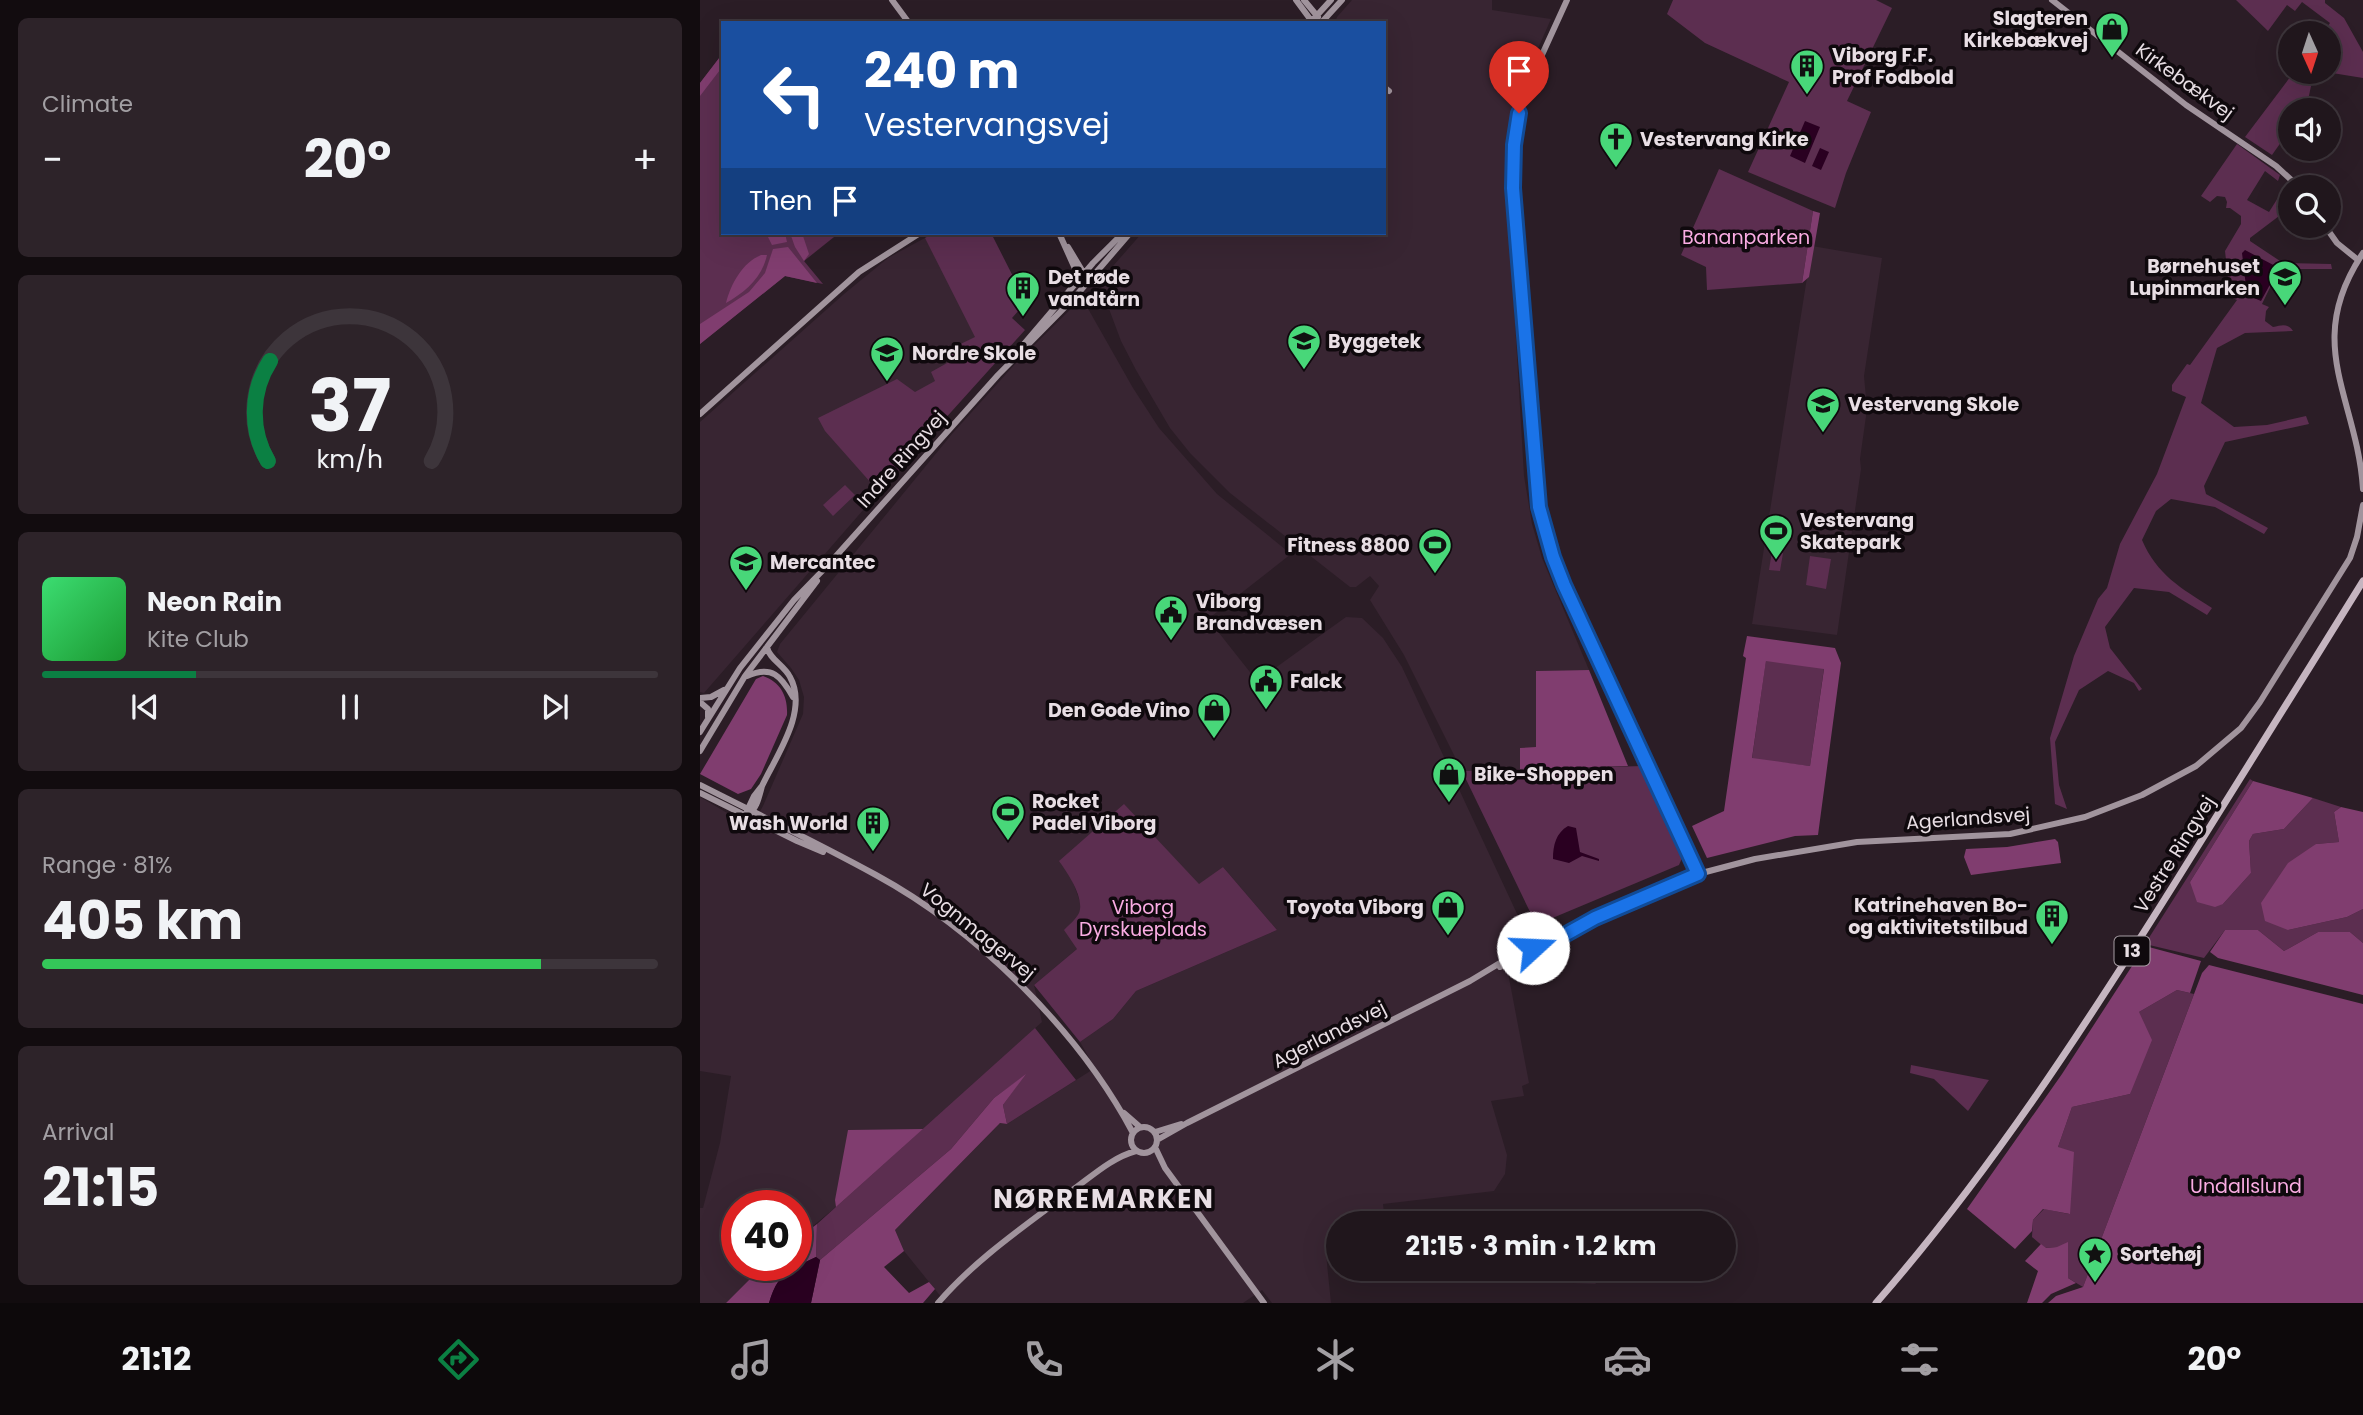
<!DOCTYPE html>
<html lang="en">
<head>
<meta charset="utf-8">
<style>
  :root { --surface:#20161c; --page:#2d2329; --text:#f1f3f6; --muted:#a29fa3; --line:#3d353b; --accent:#0b8043 }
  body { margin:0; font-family:Poppins,sans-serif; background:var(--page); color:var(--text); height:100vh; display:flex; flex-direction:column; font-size:26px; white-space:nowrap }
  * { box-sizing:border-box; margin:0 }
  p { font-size:23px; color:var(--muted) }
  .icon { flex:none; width:38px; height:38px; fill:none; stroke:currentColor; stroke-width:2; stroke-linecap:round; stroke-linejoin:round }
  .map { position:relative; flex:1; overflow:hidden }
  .details { display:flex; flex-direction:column; gap:18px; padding:18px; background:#120c0f; width:700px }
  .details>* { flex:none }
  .banner { position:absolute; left:21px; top:21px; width:665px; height:214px; border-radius:0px; box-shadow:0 7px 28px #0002,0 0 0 2px var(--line); background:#1a4fa0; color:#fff; overflow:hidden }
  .needle { width:46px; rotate:177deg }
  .buttons { position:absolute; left:1578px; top:21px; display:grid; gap:14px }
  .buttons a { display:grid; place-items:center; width:63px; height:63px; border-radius:50%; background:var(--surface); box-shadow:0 7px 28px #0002,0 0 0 2px var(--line); font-size:35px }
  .speed { position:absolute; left:21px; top:1190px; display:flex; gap:14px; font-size:35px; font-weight:700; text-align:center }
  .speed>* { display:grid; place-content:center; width:91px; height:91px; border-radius:50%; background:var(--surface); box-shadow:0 7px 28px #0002,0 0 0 2px var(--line); line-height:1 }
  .speed .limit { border:10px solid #d22; background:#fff; color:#111 }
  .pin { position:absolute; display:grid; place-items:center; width:60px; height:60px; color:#fff; margin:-72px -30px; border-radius:50% 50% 50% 0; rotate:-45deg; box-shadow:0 0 7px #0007 }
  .pin .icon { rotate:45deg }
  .me { position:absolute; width:77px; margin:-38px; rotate:70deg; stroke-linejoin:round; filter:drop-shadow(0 0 5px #0008) }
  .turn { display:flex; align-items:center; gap:24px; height:147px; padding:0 28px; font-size:32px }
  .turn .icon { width:91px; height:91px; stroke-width:2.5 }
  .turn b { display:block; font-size:49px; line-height:60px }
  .then { display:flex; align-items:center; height:66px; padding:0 28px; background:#0003; gap:14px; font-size:26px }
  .big { font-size:52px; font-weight:700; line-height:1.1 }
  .details .widget { flex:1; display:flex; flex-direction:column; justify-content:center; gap:10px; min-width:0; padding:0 24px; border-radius:10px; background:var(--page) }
  .details .dial { align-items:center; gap:0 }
  .dial svg { height:182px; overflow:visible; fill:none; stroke:var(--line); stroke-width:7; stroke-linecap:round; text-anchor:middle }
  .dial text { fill:var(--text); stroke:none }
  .song { display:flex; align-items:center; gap:21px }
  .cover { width:84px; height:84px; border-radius:10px; background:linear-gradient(135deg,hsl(140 70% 55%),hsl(130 70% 35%)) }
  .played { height:7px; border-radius:4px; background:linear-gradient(90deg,var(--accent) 25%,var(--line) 25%) }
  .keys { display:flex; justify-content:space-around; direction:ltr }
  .heat { display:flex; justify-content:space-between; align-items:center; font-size:38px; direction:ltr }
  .charge { height:10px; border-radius:5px; background:linear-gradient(90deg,#34c759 81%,var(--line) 0) }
  .trip { position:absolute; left:626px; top:1211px; width:410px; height:70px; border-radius:35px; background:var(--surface); box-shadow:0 7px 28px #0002,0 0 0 2px var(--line); font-weight:700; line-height:70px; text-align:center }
  .tabs { display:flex; height:112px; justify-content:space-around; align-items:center; background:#0d090b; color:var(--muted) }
  .tabs .icon { width:49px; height:49px }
  .tabs .active { color:var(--accent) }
  .tabs b { font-size:32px; color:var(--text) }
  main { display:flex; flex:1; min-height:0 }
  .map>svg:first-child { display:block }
</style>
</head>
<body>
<main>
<section class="details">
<div class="widget"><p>Climate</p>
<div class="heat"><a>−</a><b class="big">20°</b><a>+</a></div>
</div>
<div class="widget dial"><svg viewBox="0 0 100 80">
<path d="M14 69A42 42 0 1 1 86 69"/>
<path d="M14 69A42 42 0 0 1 15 25" stroke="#0b8043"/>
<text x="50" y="56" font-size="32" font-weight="700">37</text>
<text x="50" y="72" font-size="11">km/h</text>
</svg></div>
<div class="widget">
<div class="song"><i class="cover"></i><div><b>Neon Rain</b><p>Kite Club</p></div></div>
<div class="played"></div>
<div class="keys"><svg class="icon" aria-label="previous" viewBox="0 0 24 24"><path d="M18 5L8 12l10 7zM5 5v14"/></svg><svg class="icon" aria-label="pause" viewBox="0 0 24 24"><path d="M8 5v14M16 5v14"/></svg><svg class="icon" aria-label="next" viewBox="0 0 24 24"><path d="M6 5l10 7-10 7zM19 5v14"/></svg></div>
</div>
<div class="widget"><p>Range · 81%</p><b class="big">405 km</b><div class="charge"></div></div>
<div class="widget"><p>Arrival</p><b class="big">21:15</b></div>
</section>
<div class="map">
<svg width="1663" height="1303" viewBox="0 0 1663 1303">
  <rect width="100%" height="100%" fill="#2b1d26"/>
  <!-- built -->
  <path fill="#382532" d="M652 0H792V10L851 19 816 98 811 116 807 184 824 476 832 524 842 558 889 670 836 671 837 748H820V769L762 771 704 655 670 600 679 586 670 576 656 587H650L530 493 490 453 470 428 436 370 421 341 399 282 442 233H684V23H635L637 17Z
    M234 233H291L310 317 317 333 4 693 0 692V422L144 294 188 258Z
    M1112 246 1182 258 1164 376 1167 409 1160 459 1161 469 1137 635 1052 624Z
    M382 298 433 388 459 428 517 494 591 554 508 619 557 681 646 617 662 618 683 638 702 667 826 933 805 957 829 1083 822 1086 824 1096 791 1101 807 1155 805 1174 794 1191 683 1204 685 1223H639V1252L626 1254 631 1303H572L562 1290 543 1303H246L204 1251 195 1230 300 1123 307 1124 395 1068 380 1042 413 1019 436 991 577 930 523 867 499 885 371 877 381 904 377 949 334 985 342 1022 136 1207 96 1240V1206H37V1265H64L26 1303H0V1208H3L20 1143 31 1076 0 1071V797L51 827 63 806 103 714 104 697 99 680 91 668 77 652 80 644 252 434 316 363Z
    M850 1269H900L899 1281 895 1284 851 1282Z"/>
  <!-- green -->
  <path fill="#5c2e50" d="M973 0H1176L1192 8 1147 101 1171 112 1146 173 1135 208 1048 172 1089 82 1005 43 967 14Z
    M1536 0H1625V3L1644 18 1663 52V78L1626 72H1629V33H1623L1630 23 1602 2 1595 11 1587 5 1568 31Z
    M23 53V233H139L104 261 123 284 85 276 0 344V83Z
    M1594 72H1614L1607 105 1604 110H1591V128L1572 155 1545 137Z
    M1537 144 1580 175 1578 181 1565 171 1547 200 1569 212 1588 182 1593 187H1591V207L1550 238V241L1583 263 1631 264 1632 269H1579L1562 304 1569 307 1566 311 1565 321 1573 327C1582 325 1588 323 1593 331L1545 333 1517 348 1501 403 1534 427 1567 425 1606 416 1609 424 1525 442 1504 486 1506 494 1568 528 1564 534 1515 507 1471 499 1456 511 1442 540C1457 575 1481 588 1512 608L1507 615 1469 592 1434 588 1405 627 1410 648 1442 689 1439 691 1434 683 1408 671 1379 690 1355 742 1359 785 1367 809 1355 804 1350 738 1374 656 1398 599 1407 588 1420 544 1457 474 1486 397 1472 391V385L1487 364 1490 365 1537 300 1530 297 1525 251 1541 224V216L1530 208H1526L1527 202 1525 197 1517 196 1510 202 1501 196Z
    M1019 169 1113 211 1102 283 1007 290 1006 267 981 255Z
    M234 233H291L326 302 312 318 325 330 179 492 125 431 118 418 197 379 215 392 235 381 231 372 249 362 244 352 275 337 225 238Z
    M145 485 155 495 133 516 123 505Z
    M1072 551 1083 553 1080 571 1069 570Z
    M1110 556 1131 559 1126 589 1106 585Z
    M1066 660 1124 668 1110 766 1052 759Z
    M943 766 982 858 979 865 843 922 832 916 762 771Z
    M1550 779 1553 781 1490 882 1523 904 1551 873 1549 841 1553 834 1584 829 1613 798 1641 807 1634 812 1639 842 1616 844 1588 930 1647 917 1663 909V943L1650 932H1618L1584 951 1558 930H1525L1504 958 1445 944Z
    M424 804 499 884 523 867 577 930 436 991 413 1019 380 1042 334 985 377 949 364 930C369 925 376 919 379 913 385 898 367 872 359 861Z
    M1477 990 1494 994 1383 1287 1368 1278 1357 1247 1345 1248 1332 1237 1333 1220 1344 1209 1369 1214 1358 1147 1372 1107 1430 1094 1439 1012Z
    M335 1028 376 1080 307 1124 303 1105 323 1077 294 1098 251 1149 120 1260 116 1257 117 1224Z
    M1211 1065 1289 1080 1268 1111 1234 1079 1210 1073Z"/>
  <!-- forest -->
  <path fill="#803d6f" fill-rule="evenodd" d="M23 53V66L0 96V83Z
    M1113 211 1120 213 1109 277 1102 283Z
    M66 233H85L87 242 72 245Z
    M90 233H102L109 254 104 261 95 247Z
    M88 247 117 283 85 276 0 344V324L49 292 65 273 73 249Z
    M61 255H67C62 278 45 292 26 303 31 284 42 263 61 255Z
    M1047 636 1135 648 1141 663 1118 835 1095 836 1007 858 992 826 1024 811 1046 658 1043 656ZM1066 661 1124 669 1110 766 1052 758Z
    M889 670 928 766 820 769V748L836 747V671Z
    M63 676C81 682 88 697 87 715L61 774 51 789 38 794 0 774 56 679Z
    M1553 781 1613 798 1584 829 1553 834 1549 841 1551 873 1523 904 1515 907 1497 902 1490 882Z
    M1641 807 1663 812V909L1647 917 1588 930 1565 921 1561 903 1588 863 1616 844 1639 842 1634 812Z
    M1355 839 1358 842 1361 863 1271 875 1264 857 1266 849 1307 847Z
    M1525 930H1558L1584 951 1618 932H1650L1663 943V995L1518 958 1510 952Z
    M1445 946 1501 961 1490 993 1477 990 1439 1012 1452 1040 1430 1094 1372 1107 1358 1147 1374 1152 1370 1214 1343 1209 1333 1220 1332 1231 1315 1249 1267 1209 1362 1074Z
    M1509 965 1663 1004V1303H1348L1356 1296 1383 1287 1502 973Z
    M326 1074 303 1105 307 1124 300 1123 195 1230 204 1251 184 1267 209 1293 229 1282 235 1289 223 1303H111L120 1260 251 1149 294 1098Z
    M223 1129 136 1207 135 1200 148 1130Z
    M117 1224 116 1257C89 1270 78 1273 69 1303H26L64 1265H96V1240Z
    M1368 1242V1278L1376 1283 1351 1294 1342 1303H1327L1338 1271 1325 1261 1341 1244 1346 1248 1357 1247Z"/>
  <!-- water -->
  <path fill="#2a0021" d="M1105 121 1120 127 1105 163 1090 156Z
    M1120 148 1129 152 1121 170 1112 166Z
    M1545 250 1579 268 1561 301 1547 295 1542 253Z
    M868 826 876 828 880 852 899 859V861L882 856 869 863 853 859C853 845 856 833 868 826Z
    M116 1257 120 1260 111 1303H69C78 1272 89 1270 116 1257Z"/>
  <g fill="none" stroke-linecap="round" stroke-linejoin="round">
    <!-- secondary -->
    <path stroke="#a1949d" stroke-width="6" d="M192 0 209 23
      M596 0 613 23
      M604 0 618 17
      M867 0 831 79 819 113 812 170 835 483 839 507 853 557 864 585 998 874
      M1352 0 1486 105 1576 166 1599 187
      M610 23 631 0
      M621 23 642 0
      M684 87 689 91
      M1625 226 1637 243 1658 260
      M359 233 381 282
      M368 247 386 277
      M1663 253C1602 344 1657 397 1663 489
      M324 344 393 263 423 233
      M0 414 159 272 220 233
      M47 676C72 665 81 676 93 697
      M0 698 11 697 24 690
      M0 702 8 709V717
      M0 732 40 668 94 600 128 565 298 375 374 298 430 233
      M0 751 45 676 117 581
      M0 785C59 815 118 843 176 875 277 930 379 1031 433 1133
      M0 793 97 841 123 852
      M47 811 54 796 61 787
      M47 816C57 809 59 797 62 786 76 756 109 711 90 677 84 665 69 659 67 647
      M832 944a8 8 0 1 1 16 0a8 8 0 1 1-16 0Z
      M845 938 998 874 1055 859 1157 842 1310 834 1385 817 1442 795 1496 766 1541 728 1560 702 1650 558 1657 537 1663 505
      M848 945 881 926
      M800 967 836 951
      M424 1113 440 1127
      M431 1140a13 13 0 1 1 26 0a13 13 0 1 1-26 0Z
      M455 1132 481 1124
      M457 1140 487 1123 770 981 833 943
      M455 1147 465 1168 564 1303
      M238 1303C275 1260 322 1228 367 1194 389 1179 410 1158 436 1151"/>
    <!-- primary -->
    <path stroke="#c5b5c0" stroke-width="7" d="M1176 1303C1289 1174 1382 1031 1473 886 1536 785 1600 683 1663 581"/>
  </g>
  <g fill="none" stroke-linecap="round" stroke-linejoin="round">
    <!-- route casing -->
    <g stroke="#114b97" stroke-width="18">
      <path id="route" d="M819 113 814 145 813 188 839 507 853 557 864 585 998 874 895 918 852 942 844 951 838 952 833 948"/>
    </g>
    <!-- route -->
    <use href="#route" stroke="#1a73e8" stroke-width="12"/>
  </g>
  <!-- icons -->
  <defs>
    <g id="shop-pin" transform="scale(1.75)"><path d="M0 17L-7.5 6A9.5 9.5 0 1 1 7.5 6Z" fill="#48d779" stroke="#0f090d"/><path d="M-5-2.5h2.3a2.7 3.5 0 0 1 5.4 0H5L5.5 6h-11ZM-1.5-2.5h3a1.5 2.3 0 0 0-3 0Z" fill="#111"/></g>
    <g id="building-pin" transform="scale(1.75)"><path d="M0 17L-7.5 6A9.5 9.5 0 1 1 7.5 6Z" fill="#48d779" stroke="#0f090d"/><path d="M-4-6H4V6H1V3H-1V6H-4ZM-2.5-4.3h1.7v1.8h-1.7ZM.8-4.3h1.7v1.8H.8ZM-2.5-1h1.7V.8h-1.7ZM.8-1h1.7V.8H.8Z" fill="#111"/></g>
    <g id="church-pin" transform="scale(1.75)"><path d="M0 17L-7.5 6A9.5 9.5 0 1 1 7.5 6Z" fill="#48d779" stroke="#0f090d"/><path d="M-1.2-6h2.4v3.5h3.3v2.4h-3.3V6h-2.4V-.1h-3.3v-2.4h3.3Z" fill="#111"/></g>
    <g id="school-pin" transform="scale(1.75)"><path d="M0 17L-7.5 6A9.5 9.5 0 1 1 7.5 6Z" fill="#48d779" stroke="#0f090d"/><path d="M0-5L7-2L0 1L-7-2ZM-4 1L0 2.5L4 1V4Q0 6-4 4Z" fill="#111"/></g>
    <g id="stadium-pin" transform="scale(1.75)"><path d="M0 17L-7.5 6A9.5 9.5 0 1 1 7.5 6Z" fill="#48d779" stroke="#0f090d"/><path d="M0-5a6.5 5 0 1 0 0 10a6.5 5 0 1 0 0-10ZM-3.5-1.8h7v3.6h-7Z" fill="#111"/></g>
    <g id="civic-pin" transform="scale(1.75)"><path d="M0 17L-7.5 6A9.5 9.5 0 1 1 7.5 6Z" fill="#48d779" stroke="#0f090d"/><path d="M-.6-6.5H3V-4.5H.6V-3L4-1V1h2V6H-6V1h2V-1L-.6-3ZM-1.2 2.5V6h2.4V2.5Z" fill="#111"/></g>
    <g id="sight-pin" transform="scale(1.75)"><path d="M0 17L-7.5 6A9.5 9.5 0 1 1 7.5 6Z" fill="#48d779" stroke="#0f090d"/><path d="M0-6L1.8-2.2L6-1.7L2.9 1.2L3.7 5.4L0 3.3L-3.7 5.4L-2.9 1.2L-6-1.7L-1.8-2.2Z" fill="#111"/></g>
  </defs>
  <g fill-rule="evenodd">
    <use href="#shop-pin" x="1412" y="29"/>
    <use href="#building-pin" x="1107" y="66"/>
    <use href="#church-pin" x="916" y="139"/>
    <use href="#school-pin" x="1585" y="277"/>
    <use href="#building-pin" x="323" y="288"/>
    <use href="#school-pin" x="604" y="341"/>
    <use href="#school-pin" x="187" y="353"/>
    <use href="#school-pin" x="1123" y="404"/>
    <use href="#stadium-pin" x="1076" y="531"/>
    <use href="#stadium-pin" x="735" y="545"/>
    <use href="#school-pin" x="46" y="562"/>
    <use href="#civic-pin" x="471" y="612"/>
    <use href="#civic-pin" x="566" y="681"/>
    <use href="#shop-pin" x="514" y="710"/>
    <use href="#shop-pin" x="749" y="774"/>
    <use href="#stadium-pin" x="308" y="812"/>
    <use href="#building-pin" x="173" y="823"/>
    <use href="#shop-pin" x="748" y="907"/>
    <use href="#building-pin" x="1352" y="916"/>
    <use href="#sight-pin" x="1395" y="1254"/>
  </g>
  <g text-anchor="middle" stroke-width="7" stroke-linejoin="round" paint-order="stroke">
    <!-- shield labels -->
    <rect fill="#0f090d" stroke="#a79ea4" stroke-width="2" x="1414.5" y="936.5" width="35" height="29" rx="5"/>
    <g font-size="18" font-weight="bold" fill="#e8dee4">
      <text x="1432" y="957">13</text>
    </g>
    <!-- poi labels -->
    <g font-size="19" font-weight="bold" fill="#e8dee4" stroke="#0f090d" text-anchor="start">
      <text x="1388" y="25" text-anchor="end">Slagteren<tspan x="1388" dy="22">Kirkebækvej</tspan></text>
      <text x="1132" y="62">Viborg F.F.<tspan x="1132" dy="22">Prof Fodbold</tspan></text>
      <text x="940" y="146">Vestervang Kirke</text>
      <text x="1560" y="273" text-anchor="end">Børnehuset<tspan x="1560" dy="22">Lupinmarken</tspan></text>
      <text x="348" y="284">Det røde<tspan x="348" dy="22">vandtårn</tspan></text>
      <text x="628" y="348">Byggetek</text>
      <text x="212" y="360">Nordre Skole</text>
      <text x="1148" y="411">Vestervang Skole</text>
      <text x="1100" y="527">Vestervang<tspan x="1100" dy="22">Skatepark</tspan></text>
      <text x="710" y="552" text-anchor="end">Fitness 8800</text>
      <text x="70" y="569">Mercantec</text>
      <text x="496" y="608">Viborg<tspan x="496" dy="22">Brandvæsen</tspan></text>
      <text x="590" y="688">Falck</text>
      <text x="490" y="717" text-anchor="end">Den Gode Vino</text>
      <text x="774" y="781">Bike-Shoppen</text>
      <text x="332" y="808">Rocket<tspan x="332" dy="22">Padel Viborg</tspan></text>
      <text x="148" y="830" text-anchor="end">Wash World</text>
      <text x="1328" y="912" text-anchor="end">Katrinehaven Bo-<tspan x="1328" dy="22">og aktivitetstilbud</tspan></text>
      <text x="724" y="914" text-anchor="end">Toyota Viborg</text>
      <text x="1420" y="1261">Sortehøj</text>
    </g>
    <!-- street labels -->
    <g font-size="19" fill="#e8dee4" stroke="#0f090d">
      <text transform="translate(1485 81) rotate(36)" y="7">Kirkebækvej</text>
      <text transform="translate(201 459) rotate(-48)" y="7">Indre Ringvej</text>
      <text transform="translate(1268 818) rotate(-4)" y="7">Agerlandsvej</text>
      <text transform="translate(1474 854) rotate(-58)" y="7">Vestre Ringvej</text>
      <text transform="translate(278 931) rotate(39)" y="7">Vognmagervej</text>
      <text transform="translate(629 1034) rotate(-27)" y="7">Agerlandsvej</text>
    </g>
    <!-- park labels -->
    <g font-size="19" fill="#faace3" stroke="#0f090d">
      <text x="1046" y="244">Bananparken</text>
      <text x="443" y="914">Viborg<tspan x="443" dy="22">Dyrskueplads</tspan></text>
      <text x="1546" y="1193">Undallslund</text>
    </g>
    <!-- district labels -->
    <g font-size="26" font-weight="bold" letter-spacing="2" fill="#e8dee4" stroke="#0f090d">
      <text x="404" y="1208">NØRREMARKEN</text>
    </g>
  </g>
</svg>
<div class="buttons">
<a><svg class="needle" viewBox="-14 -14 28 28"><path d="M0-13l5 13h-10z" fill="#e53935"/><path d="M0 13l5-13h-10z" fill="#a29fa3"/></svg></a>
<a><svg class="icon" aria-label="sound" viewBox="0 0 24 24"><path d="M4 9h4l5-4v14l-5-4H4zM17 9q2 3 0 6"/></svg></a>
<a><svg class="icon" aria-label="search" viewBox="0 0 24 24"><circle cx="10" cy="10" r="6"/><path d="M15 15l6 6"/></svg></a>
</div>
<div class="speed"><div class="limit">40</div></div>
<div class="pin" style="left:819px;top:113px;background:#d93025"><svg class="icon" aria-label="arrive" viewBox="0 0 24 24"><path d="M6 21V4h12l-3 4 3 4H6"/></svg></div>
<svg class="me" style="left:833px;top:948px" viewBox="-20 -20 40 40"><circle r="19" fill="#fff"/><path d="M0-13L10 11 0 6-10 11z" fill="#1a73e8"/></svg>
<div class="trip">21:15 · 3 min · 1.2 km</div>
<div class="banner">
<div class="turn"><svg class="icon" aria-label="left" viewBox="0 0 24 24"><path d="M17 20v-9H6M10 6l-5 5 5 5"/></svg><div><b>240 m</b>Vestervangsvej</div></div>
<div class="then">Then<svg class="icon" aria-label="arrive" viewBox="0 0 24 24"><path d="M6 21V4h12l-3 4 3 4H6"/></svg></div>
</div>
</div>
</main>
<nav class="tabs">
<b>21:12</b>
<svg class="icon active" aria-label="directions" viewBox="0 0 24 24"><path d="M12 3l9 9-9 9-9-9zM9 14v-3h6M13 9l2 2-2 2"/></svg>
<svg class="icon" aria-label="music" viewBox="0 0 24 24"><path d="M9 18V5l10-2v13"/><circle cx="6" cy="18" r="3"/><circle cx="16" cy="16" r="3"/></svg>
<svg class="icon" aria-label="phone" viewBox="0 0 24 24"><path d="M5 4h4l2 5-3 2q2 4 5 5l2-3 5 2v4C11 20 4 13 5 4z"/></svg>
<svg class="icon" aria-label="climate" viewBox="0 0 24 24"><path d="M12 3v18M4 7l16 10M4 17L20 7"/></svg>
<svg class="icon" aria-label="car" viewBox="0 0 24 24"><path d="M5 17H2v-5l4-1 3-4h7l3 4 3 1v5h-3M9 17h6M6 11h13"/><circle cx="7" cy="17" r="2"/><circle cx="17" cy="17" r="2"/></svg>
<svg class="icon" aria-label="filters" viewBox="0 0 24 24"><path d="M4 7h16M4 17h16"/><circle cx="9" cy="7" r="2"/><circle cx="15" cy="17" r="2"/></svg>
<b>20°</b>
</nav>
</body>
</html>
